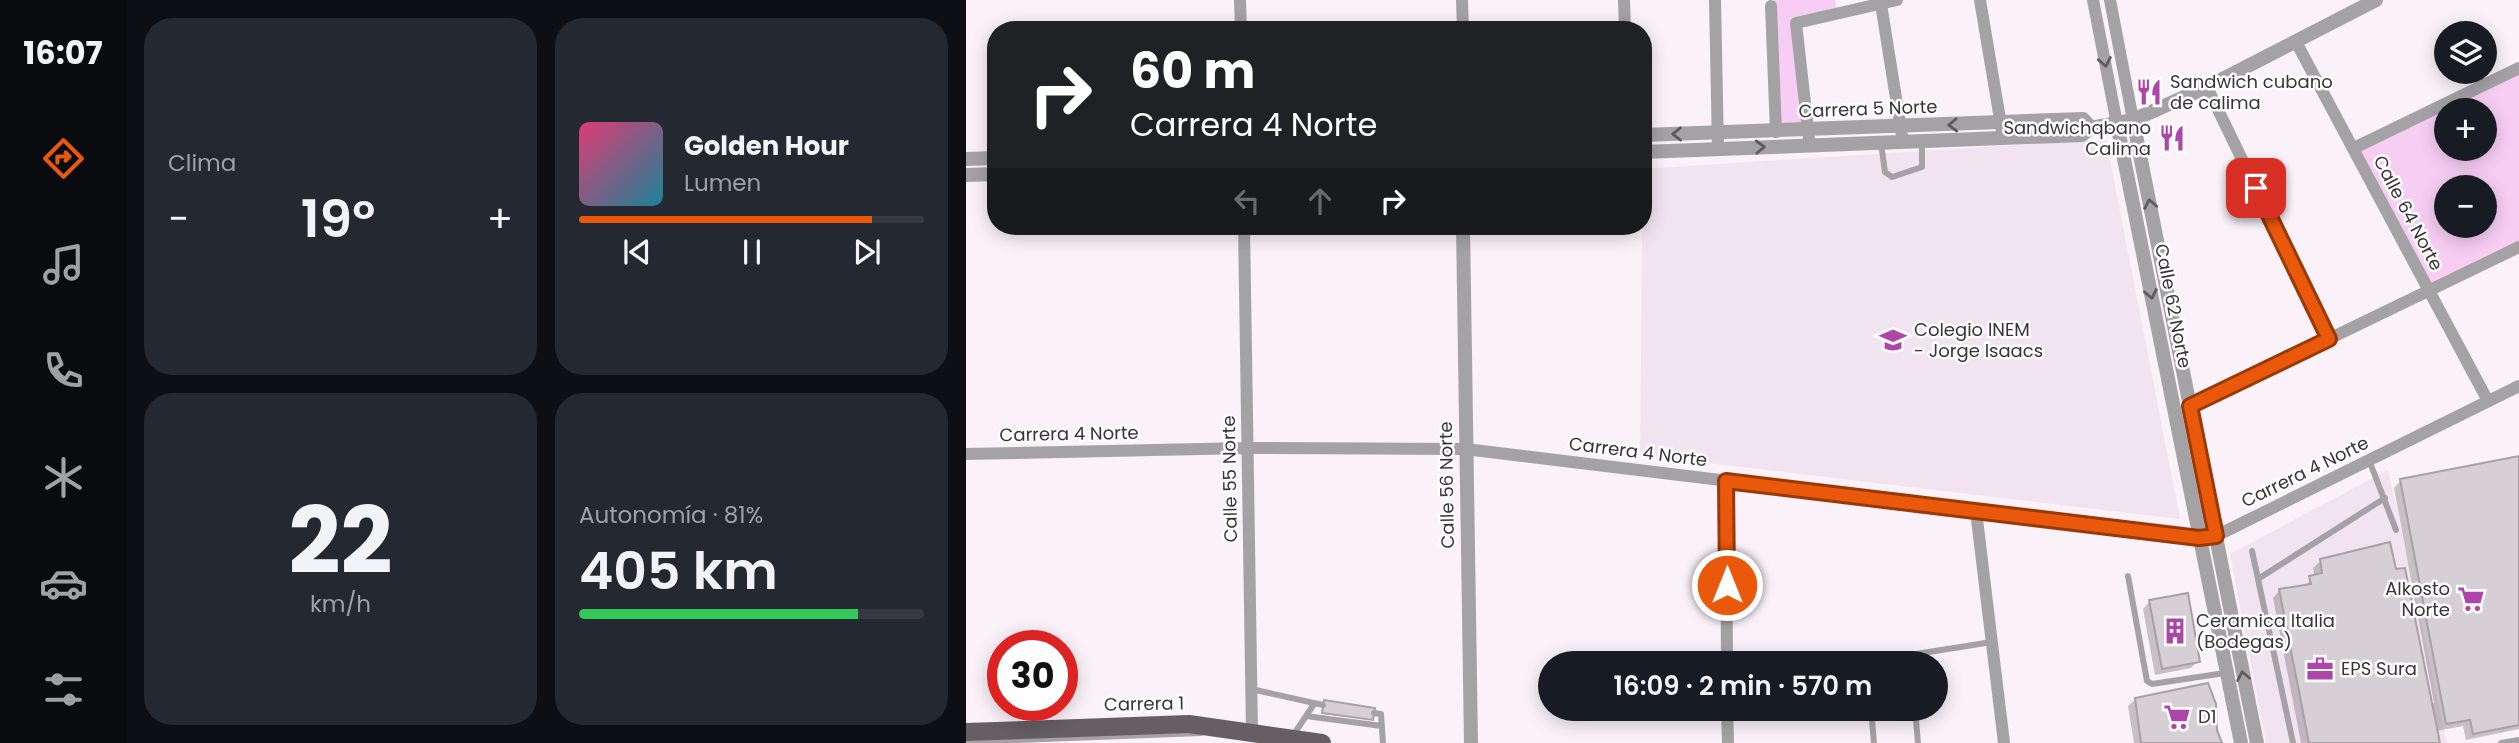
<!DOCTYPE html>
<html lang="es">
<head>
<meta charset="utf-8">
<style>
  :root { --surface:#171b24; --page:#242831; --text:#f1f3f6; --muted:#9ea1a6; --line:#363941; --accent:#ea580c }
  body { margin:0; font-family:Poppins,sans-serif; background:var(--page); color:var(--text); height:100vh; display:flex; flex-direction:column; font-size:26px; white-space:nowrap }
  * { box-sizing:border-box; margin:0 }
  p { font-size:23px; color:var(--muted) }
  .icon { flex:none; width:38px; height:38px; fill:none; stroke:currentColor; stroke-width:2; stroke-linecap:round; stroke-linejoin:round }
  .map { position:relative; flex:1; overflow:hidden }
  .panel { display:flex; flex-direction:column; gap:18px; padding:18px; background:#0d0f14; width:840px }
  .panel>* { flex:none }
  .hud { position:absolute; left:21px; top:21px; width:665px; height:214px; border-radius:28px; box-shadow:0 4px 18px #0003; background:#202124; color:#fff; overflow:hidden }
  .controls { position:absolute; left:1468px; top:21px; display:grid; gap:14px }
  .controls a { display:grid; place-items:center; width:63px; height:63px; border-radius:50%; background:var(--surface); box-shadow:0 4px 18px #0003; font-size:35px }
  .speed { position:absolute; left:21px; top:630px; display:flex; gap:14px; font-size:35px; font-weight:700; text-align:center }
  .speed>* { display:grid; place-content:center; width:91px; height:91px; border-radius:50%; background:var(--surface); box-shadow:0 4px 18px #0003; line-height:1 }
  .speed .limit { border:10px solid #d22; background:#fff; color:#111 }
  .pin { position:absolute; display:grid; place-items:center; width:60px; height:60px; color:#fff; margin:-30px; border-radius:14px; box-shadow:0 4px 10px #0006 }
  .me { position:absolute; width:77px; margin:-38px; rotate:0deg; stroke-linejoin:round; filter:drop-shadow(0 0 5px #0008) }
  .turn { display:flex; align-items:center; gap:24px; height:147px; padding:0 28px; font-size:32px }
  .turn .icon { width:91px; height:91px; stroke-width:2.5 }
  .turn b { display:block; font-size:49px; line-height:60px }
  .lanes { display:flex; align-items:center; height:66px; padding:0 28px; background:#0003; justify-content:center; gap:35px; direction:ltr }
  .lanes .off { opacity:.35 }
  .big { font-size:52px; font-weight:600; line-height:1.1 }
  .panel .widget { flex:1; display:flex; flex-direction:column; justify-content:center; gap:10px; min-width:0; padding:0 24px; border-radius:28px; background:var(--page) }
  .panel .dial { align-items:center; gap:0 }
  .dial b { font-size:91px; line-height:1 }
  .song { display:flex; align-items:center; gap:21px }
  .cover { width:84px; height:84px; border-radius:10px; background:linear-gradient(135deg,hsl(340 70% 55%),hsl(190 70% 35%)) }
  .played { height:7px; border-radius:4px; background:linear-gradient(90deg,var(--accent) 85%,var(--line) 85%) }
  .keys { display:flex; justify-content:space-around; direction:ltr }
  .heat { display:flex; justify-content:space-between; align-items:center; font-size:38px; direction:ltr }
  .charge { height:10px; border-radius:5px; background:linear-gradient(90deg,#34c759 81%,var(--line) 0) }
  .panel .tiles { flex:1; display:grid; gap:18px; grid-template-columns:repeat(2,1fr) }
  .trip { position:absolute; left:572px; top:651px; width:410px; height:70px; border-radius:35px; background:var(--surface); box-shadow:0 4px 18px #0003; font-weight:600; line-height:70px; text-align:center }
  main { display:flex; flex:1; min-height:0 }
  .tabs { display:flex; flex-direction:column; width:126px; justify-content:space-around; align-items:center; background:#090b0e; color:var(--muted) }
  .tabs .icon { width:49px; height:49px }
  .tabs .current { color:var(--accent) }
  .tabs b { font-size:32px; color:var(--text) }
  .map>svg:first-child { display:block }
</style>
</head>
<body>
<main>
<nav class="tabs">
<b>16:07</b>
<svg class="icon current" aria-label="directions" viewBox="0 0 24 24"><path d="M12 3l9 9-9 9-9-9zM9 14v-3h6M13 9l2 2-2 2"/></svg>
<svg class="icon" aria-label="music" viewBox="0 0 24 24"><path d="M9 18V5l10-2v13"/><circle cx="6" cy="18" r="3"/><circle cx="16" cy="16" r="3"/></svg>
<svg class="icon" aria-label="phone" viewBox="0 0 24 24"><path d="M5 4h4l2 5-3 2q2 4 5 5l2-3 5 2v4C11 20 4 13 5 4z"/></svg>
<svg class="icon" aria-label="climate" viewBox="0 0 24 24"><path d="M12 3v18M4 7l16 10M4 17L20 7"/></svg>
<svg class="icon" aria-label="car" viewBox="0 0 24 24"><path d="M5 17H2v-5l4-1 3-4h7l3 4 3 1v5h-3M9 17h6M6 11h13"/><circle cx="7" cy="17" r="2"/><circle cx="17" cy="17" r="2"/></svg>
<svg class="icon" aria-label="filters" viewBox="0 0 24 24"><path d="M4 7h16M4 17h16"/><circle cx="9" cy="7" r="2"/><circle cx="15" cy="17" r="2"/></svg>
</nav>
<section class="panel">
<div class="tiles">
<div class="widget"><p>Clima</p>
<div class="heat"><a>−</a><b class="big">19°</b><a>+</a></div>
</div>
<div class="widget">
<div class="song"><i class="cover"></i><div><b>Golden Hour</b><p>Lumen</p></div></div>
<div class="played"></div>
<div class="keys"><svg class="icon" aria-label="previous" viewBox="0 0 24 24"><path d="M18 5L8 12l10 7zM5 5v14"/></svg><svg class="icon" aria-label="pause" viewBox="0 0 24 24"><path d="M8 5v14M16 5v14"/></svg><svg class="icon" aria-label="next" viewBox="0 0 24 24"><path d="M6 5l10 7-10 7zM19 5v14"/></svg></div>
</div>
<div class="widget dial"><b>22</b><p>km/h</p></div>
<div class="widget"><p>Autonomía · 81%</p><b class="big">405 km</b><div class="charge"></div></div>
</div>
</section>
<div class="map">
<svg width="1553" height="743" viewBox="0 0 1553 743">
  <rect width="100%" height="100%" fill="#faf1f9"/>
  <!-- built -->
  <path fill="#f2e3f0" d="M1140 139 1214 519 674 455 677 169Z
    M1422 470 1481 743H1300L1264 554Z"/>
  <!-- green -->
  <path fill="#f8cdf4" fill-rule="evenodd" d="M808 0H869L871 14 830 23 841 123 815 125Z
    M1553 68V247L1463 290 1388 148ZM1480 110H1519V149H1480ZM1480 187H1519V226H1480Z"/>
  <!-- shadow -->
  <path fill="#0003" d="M1553 457V729L1500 740 1497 726 1470 731 1473 743H1335L1307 598 1314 590 1337 587 1349 577 1347 568 1355 561 1465 704 1468 703 1428 488 1435 480Z
    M1184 601 1232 661 1225 668 1189 675 1177 609Z
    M1170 699 1248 705 1253 743H1168L1162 706Z
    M358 703 405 719 356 714Z"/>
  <!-- building -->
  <path fill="#d7cfd6" stroke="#a8a0a7" stroke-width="2" d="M1553 456V725L1507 734 1504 720 1480 724 1434 479Z
    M1424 542 1430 569 1439 568 1474 743H1343L1313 589 1345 584 1343 576 1356 573 1354 559Z
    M1222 593 1234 662 1196 669 1183 600Z
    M1242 683 1250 704 1251 730 1256 743H1175L1169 698Z
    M358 700 409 708 407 720 356 713Z"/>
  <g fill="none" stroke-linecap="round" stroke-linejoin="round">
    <!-- service -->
    <path stroke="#a5a2a5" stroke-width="6" d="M915 143 919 172 926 177 956 167V143
      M1403 460 1430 530
      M1286 551 1292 579
      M1162 576 1181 681 1186 684 1259 673
      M906 663 912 660 1026 642
      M285 689 357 705
      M905 709 908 743
      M949 709 952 743
      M408 713 415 714 417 743
      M340 716 416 726
      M326 737 348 704
      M0 742 235 733
      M1327 743 1292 579 1419 498
      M1535 743 1553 740"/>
    <!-- minor -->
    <path stroke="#a5a2a5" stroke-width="12" d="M274 0 275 30
      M496 0 497 30
      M658 0 659 30
      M749 0 752 148
      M1014 0 1036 131
      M1127 0 1151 124
      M1144 0 1167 120
      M915 4 937 142
      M805 6 810 132
      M1330 42 1522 401
      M1241 87 1363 339
      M843 139 830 23 931 0
      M1388 148 1553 68
      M278 226 286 732
      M1224 406 1553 247
      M0 454 281 448 499 449 1233 538 1258 532 1553 386
      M760 481 761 663
      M1010 511 1038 743
      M761 709 762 743"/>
    <!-- tertiary -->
    <path stroke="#a5a2a5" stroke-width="14" d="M1167 120 1291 743
      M1151 124 1275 743
      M677 135 1117 119 1125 128
      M677 152 1116 135 1125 128 1167 120 1241 87 1410 0
      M0 159 30 158
      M0 175 30 174
      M497 226 505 743"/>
    <!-- primary -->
    <path stroke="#655f64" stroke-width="18" d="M0 732 223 724 356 743"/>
  </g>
  <!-- one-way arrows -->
  <defs><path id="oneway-chevron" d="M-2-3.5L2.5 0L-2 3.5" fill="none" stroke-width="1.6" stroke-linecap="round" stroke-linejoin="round" transform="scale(1.75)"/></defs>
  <g stroke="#5e5b5e">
    <use href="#oneway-chevron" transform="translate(1139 62) rotate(79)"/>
    <use href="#oneway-chevron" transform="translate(987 125) rotate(178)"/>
    <use href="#oneway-chevron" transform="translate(711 134) rotate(179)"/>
    <use href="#oneway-chevron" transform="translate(794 147) rotate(-2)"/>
    <use href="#oneway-chevron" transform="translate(1184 204) rotate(-101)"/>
    <use href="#oneway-chevron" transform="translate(1185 294) rotate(79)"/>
    <use href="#oneway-chevron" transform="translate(1277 676) rotate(-101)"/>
  </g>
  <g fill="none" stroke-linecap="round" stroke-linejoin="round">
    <!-- route casing -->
    <g stroke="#983908" stroke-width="18">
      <path id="route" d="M761 585 760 481 1233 538 1250 536 1224 406 1363 339 1290 188"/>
    </g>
    <!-- route -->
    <use href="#route" stroke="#ea580c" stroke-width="12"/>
  </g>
  <!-- icons -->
  <defs>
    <g id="restaurant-bare" transform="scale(2.1)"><path d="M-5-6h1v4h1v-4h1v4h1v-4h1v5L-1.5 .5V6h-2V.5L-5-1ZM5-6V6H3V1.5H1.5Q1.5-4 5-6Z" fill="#ae46aa" stroke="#fff" stroke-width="2.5" paint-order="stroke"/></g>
    <g id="school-bare" transform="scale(2.1)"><path d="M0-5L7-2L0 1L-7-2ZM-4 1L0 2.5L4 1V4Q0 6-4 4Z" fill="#ae46aa" stroke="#fff" stroke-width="2.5" paint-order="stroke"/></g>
    <g id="supermarket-bare" transform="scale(2.1)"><path d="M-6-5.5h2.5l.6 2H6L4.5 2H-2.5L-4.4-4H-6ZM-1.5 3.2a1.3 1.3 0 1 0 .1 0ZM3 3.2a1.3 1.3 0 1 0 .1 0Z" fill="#ae46aa" stroke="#fff" stroke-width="2.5" paint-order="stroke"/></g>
    <g id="building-bare" transform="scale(2.1)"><path d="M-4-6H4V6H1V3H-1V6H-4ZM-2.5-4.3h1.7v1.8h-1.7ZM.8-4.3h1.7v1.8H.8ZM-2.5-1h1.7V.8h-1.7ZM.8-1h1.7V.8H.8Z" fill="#ae46aa" stroke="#fff" stroke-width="2.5" paint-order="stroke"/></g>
    <g id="office-bare" transform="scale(2.1)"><path d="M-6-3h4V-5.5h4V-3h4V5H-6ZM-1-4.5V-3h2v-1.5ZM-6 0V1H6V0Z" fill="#ae46aa" stroke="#fff" stroke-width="2.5" paint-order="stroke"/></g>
  </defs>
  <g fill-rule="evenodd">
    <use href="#restaurant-bare" x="1183" y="92"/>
    <use href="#restaurant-bare" x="1206" y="138"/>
    <use href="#school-bare" x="927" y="340"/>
    <use href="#supermarket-bare" x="1505" y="599"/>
    <use href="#building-bare" x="1209" y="631"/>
    <use href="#office-bare" x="1354" y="669"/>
    <use href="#supermarket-bare" x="1211" y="717"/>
  </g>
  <g text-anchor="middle" stroke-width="5" stroke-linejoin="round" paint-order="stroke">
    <!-- poi labels -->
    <g font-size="18" fill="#383538" stroke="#fff" text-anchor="start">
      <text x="1204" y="88">Sandwich cubano<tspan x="1204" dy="21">de calima</tspan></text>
      <text x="1185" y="134" text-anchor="end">Sandwichqbano<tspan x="1185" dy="21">Calima</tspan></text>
      <text x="948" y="336">Colegio INEM<tspan x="948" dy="21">- Jorge Isaacs</tspan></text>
      <text x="1484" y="595" text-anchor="end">Alkosto<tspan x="1484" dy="21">Norte</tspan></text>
      <text x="1230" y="627">Ceramica Italia<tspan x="1230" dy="21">(Bodegas)</tspan></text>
      <text x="1375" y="675">EPS Sura</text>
      <text x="1232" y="723">D1</text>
    </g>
    <!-- street labels -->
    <g font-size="18" fill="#383538" stroke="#fff">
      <text transform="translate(902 109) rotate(-2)" y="6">Carrera 5 Norte</text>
      <text transform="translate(1442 213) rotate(62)" y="6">Calle 64 Norte</text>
      <text transform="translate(1207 306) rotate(79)" y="6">Calle 62 Norte</text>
      <text transform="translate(103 434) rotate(-1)" y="6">Carrera 4 Norte</text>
      <text transform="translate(672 452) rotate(7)" y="6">Carrera 4 Norte</text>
      <text transform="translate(1339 472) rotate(-26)" y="6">Carrera 4 Norte</text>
      <text transform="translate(264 479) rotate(-91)" y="6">Calle 55 Norte</text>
      <text transform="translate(481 485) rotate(-91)" y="6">Calle 56 Norte</text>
      <text transform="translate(178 704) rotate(-1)" y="6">Carrera 1</text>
    </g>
  </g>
</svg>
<div class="controls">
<a><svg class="icon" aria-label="layers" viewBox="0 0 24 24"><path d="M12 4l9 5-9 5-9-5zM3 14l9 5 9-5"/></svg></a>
<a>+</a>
<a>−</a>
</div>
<div class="speed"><div class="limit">30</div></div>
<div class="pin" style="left:1290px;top:188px;background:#d93025"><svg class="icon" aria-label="arrive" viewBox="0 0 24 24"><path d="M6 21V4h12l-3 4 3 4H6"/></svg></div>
<svg class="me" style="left:761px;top:585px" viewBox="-20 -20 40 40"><circle r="17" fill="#ea580c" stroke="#fff" stroke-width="3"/><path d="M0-11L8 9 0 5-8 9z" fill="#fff"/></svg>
<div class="trip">16:09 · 2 min · 570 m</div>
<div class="hud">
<div class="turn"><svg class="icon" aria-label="right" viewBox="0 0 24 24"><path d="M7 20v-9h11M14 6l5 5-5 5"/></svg><div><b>60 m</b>Carrera 4 Norte</div></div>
<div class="lanes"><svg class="icon off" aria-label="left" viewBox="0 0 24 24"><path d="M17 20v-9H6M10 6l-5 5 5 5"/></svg><svg class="icon off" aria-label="ahead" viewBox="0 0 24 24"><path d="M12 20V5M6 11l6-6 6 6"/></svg><svg class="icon" aria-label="right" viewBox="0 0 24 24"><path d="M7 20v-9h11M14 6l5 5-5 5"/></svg></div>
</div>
</div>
</main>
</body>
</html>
